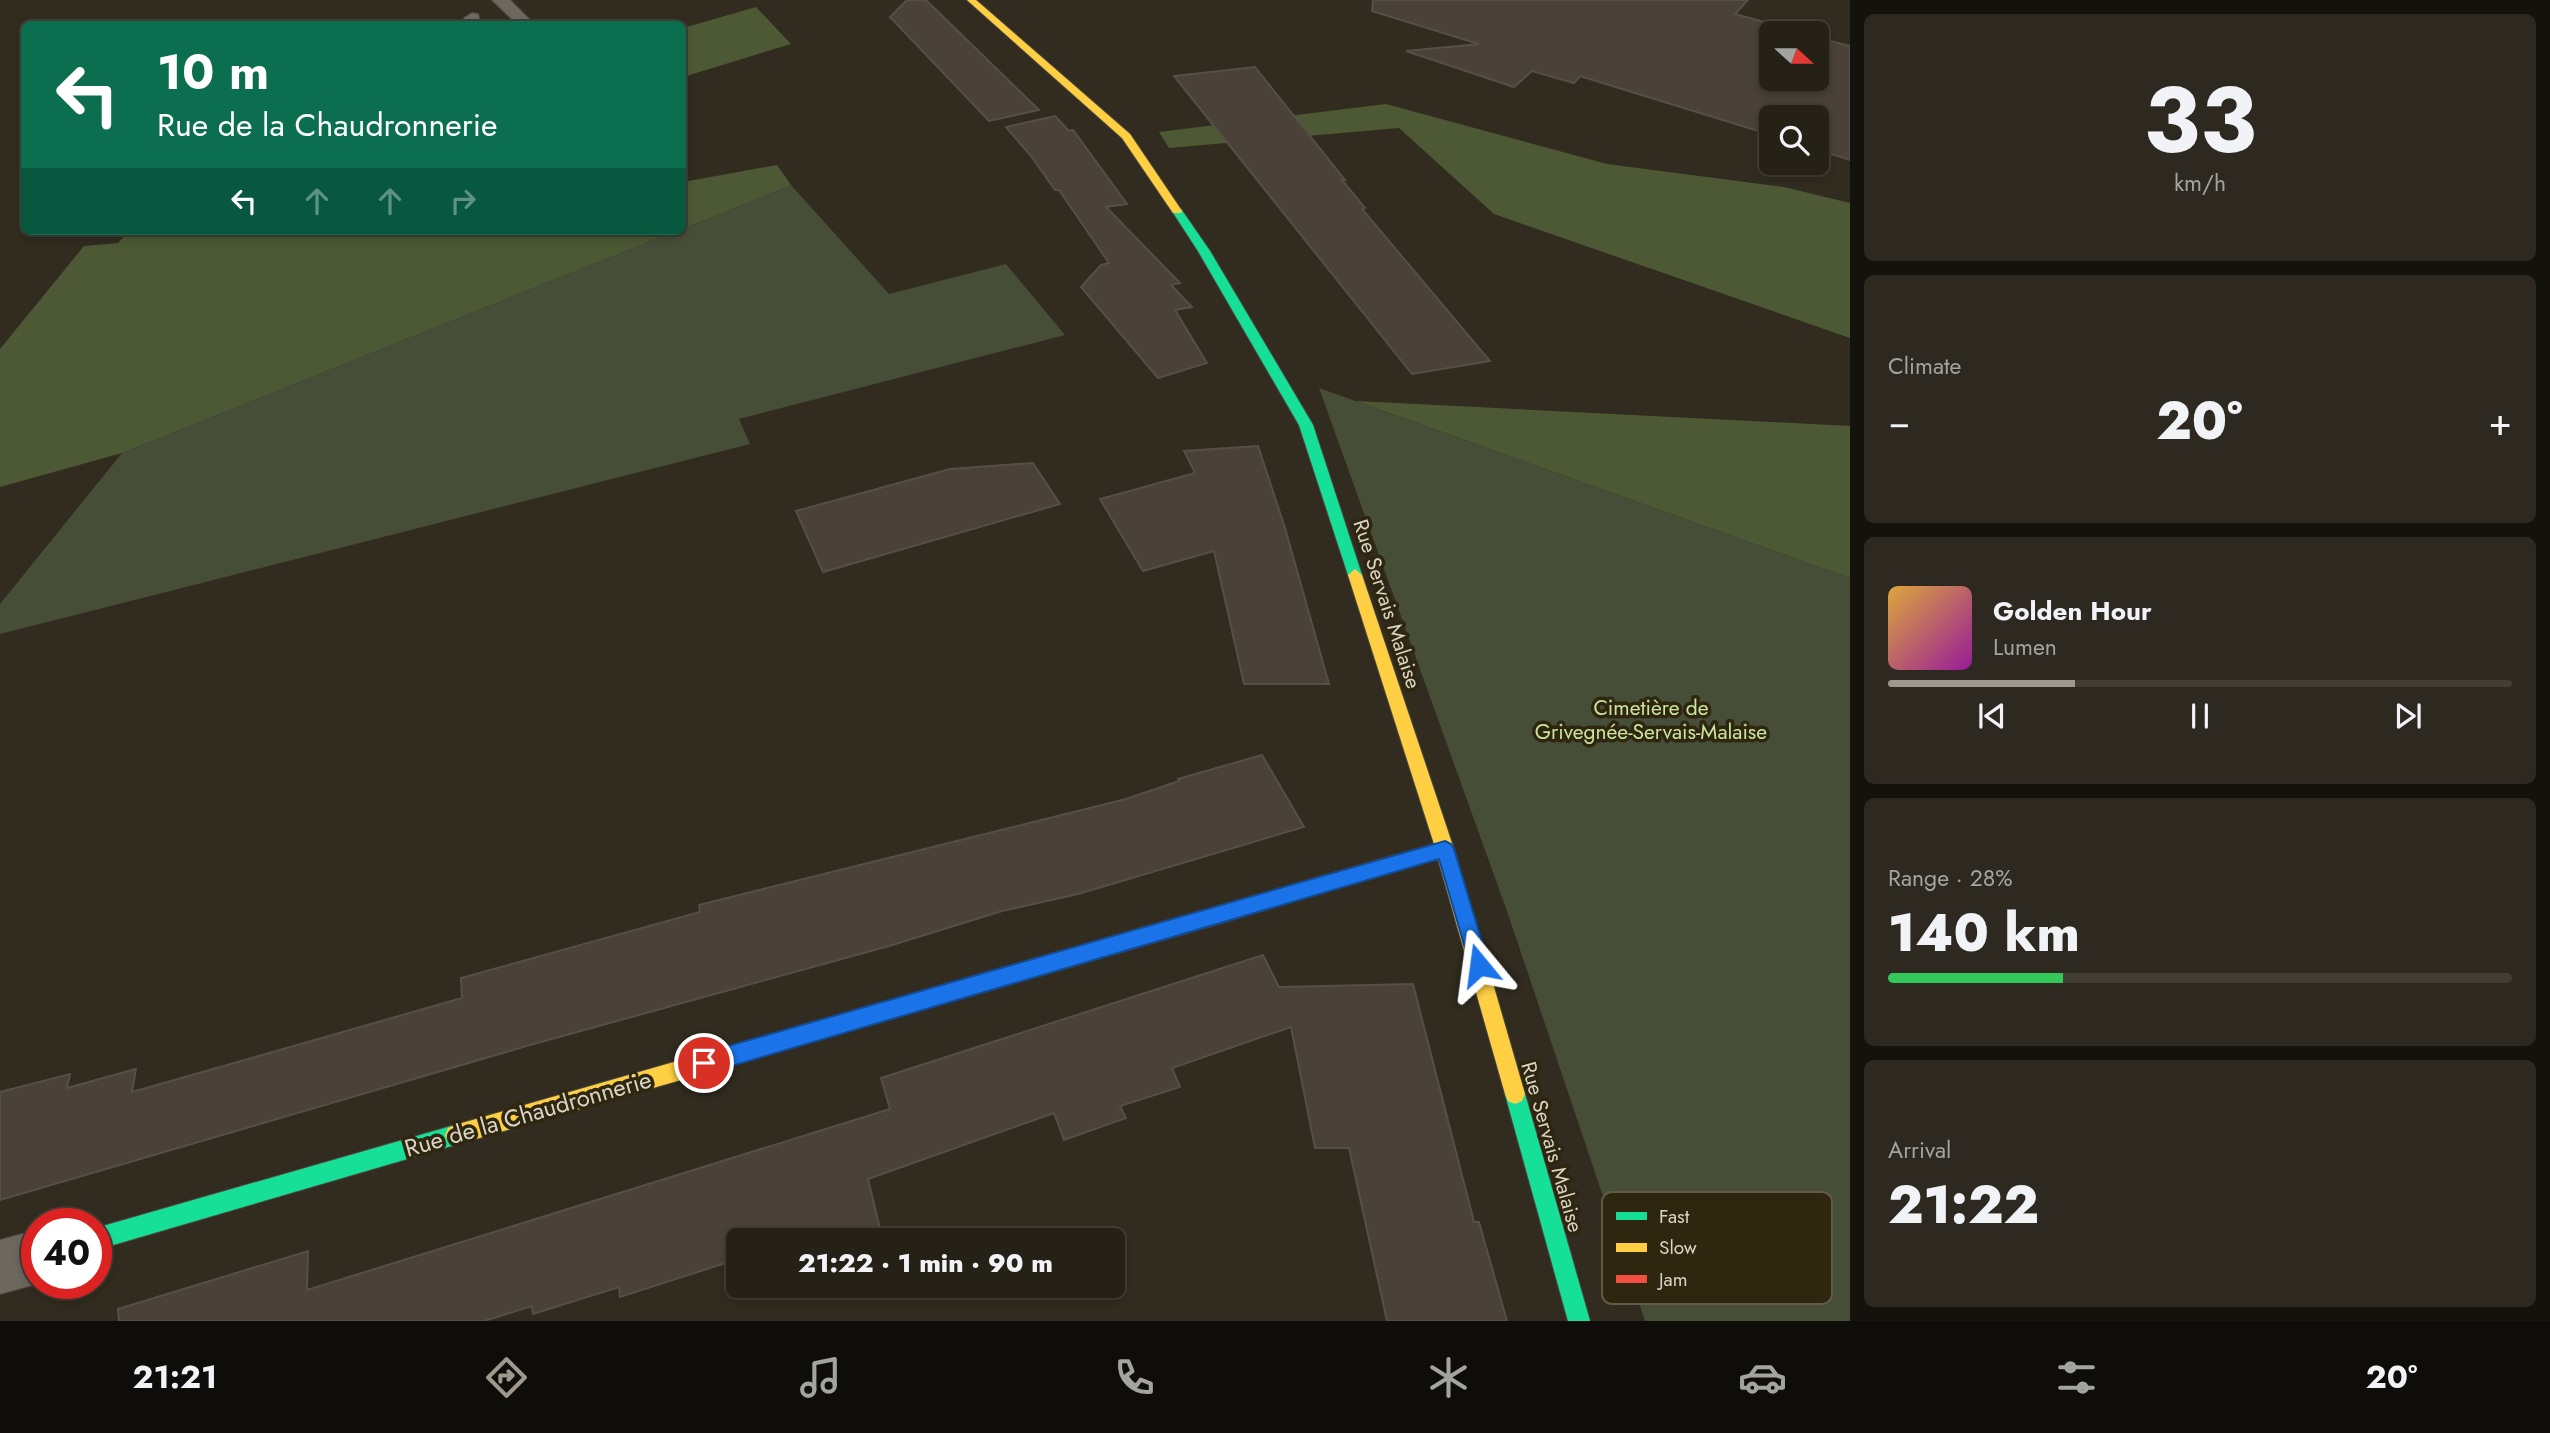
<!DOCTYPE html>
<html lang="en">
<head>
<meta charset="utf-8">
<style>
  :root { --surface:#252117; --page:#2d2920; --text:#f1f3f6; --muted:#a3a3a1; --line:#423e36; --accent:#9e998c }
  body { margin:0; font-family:Jost,sans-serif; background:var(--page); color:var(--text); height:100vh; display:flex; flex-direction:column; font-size:26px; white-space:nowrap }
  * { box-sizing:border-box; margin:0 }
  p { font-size:23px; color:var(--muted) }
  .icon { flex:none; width:38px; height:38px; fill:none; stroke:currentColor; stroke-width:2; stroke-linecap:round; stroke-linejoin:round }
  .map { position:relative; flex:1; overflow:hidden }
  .panel { display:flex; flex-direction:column; gap:14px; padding:14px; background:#14120d; width:700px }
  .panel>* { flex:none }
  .guide { position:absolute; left:21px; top:21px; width:665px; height:214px; border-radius:10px; box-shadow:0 4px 10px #0003,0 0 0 2px var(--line); background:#0b6e4f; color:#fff; overflow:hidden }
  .needle { width:46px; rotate:111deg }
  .fabs { position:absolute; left:1759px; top:21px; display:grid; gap:14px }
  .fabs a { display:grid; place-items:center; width:70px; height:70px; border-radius:10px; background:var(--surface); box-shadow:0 4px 10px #0003,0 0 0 2px var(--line); font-size:35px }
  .speed { position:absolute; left:21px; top:1208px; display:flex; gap:14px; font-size:35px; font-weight:700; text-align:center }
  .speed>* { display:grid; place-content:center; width:91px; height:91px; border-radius:50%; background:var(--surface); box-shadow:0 4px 10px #0003,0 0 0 2px var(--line); line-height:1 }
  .speed .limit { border:10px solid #d22; background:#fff; color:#111 }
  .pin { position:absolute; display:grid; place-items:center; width:60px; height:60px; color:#fff; margin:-30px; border:4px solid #fff; border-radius:50%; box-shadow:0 2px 7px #0007 }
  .me { position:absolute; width:77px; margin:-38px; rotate:344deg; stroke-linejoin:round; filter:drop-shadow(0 0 5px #0008) }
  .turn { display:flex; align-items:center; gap:24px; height:147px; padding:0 21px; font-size:32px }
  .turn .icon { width:91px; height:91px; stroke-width:2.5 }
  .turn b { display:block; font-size:49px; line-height:60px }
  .lanes { display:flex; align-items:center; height:66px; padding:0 21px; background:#0003; justify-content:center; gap:35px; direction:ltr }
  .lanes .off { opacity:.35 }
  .big { font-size:52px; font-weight:800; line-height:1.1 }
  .panel .tile { flex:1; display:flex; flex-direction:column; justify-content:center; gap:10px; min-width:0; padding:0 24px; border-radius:10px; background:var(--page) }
  .panel .dial { align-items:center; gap:0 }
  .dial b { font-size:91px; line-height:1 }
  .song { display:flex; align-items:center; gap:21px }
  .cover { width:84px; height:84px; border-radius:10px; background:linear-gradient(135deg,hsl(40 70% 55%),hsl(300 70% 35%)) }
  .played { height:7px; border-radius:4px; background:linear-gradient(90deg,var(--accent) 30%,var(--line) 30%) }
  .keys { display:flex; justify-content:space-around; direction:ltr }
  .heat { display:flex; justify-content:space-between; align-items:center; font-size:38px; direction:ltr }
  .charge { height:10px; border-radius:5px; background:linear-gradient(90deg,#34c759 28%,var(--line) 0) }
  .trip { position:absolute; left:726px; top:1228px; width:399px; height:70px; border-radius:10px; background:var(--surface); box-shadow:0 4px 10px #0003,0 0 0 2px var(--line); font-weight:800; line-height:70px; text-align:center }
  .menu { display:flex; height:112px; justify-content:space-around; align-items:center; background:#0f0d09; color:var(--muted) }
  .menu .icon { width:49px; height:49px }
  .menu .active { color:var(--accent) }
  .menu b { font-size:32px; color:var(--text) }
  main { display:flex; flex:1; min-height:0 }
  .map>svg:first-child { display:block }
</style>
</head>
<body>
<main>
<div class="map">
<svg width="1850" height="1321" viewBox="0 0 1850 1321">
  <rect width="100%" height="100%" fill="#312c1f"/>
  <!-- green -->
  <path fill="#474e38" d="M791 185 889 294 1006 264 1065 335 739 419 750 444 0 634V604L122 453 676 231H682L683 229Z
    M1319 388 1850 578V1321H1645L1508 914Z"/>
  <!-- forest -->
  <path fill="#4d5935" d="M756 7 791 44 683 77V28Z
    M1386 104 1607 164 1784 187 1850 203V338L1494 214 1399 128 1169 148 1159 132Z
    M777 165 791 185 683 229V182Z
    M129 231H676L122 453 0 487V349L84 246 118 243Z
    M1356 401 1850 426V578Z"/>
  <!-- building -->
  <path fill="#4a4138" stroke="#564f48" stroke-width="2" d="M907 0H926L1039 110 989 121 890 17Z
    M1373 0H1748L1735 14 1804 33H1771V79H1816V37L1850 46V160L1816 149V117H1771V135L1580 76 1574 83 1532 71 1514 87 1406 51 1479 44 1372 11Z
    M1255 67 1345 180H1342L1365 208 1362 209 1490 361 1412 374 1174 76Z
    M1055 116 1069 131 1073 130 1127 204 1106 207 1180 283 1171 285 1192 307 1175 310 1207 363 1158 378 1081 287 1101 265 1109 263 1059 190H1055L1031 156 1006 127Z
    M1258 446 1285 528 1329 684H1244L1214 551 1143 571 1100 499 1195 473 1184 451Z
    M1033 463 1060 504 823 572 796 511 950 469Z
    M1262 755 1304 827 1078 894 1002 911 889 946 530 1045 0 1200V1092L70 1074 67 1088 136 1069 132 1092 462 998 461 978 700 912 699 905 1126 799 1179 781 1178 779Z
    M1263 955 1279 987 1413 984 1474 1222H1479L1507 1321H1387L1349 1148H1315L1291 1027 1172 1068 1180 1087 1120 1106 1126 1118 1064 1140 1054 1113 868 1179 883 1241H738V1259L620 1297 619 1287 533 1314 532 1306 484 1321H119L118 1309 308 1251 307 1290 890 1109 881 1078Z"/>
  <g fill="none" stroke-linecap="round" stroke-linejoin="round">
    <!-- lane casing -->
    <g stroke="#4e4a3f" stroke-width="2">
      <path id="lane" d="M492 0H510L534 24H517Z
        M472 13 478 14 481 24H465L464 18Z"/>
    </g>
    <!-- street casing -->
    <g stroke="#4e4a3f" stroke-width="2">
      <path id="street" d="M37 1230V1283H40L0 1294V1240Z"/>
    </g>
    <!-- fast casing -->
    <g stroke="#4e4a3f" stroke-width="2">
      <path id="fast" d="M1173 209H1181L1210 251 1313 425 1362 575 1360 579H1350L1348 575 1299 425 1198 251 1172 211Z
        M1515 1084 1522 1087 1525 1094 1590 1321H1568L1505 1094 1508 1087Z
        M455 1125 462 1128 465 1135 462 1142 455 1145 96 1250V1228Z"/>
    </g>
    <!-- slow casing -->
    <g stroke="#4e4a3f" stroke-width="2">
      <path id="slow" d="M967 0H976L1130 134 1182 211 1181 213H1173L1122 138Z
        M1355 569 1362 575 1454 849 1525 1094 1522 1101 1515 1104 1508 1101 1505 1094 1438 859 1204 928 1197 925 1195 919 1197 913 1204 910 1434 844 1348 575Z
        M719 1049 726 1052 729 1059 726 1066 719 1069 455 1145 448 1142 445 1135 448 1128 455 1125Z"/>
    </g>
    <!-- jam casing -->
    <g stroke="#4e4a3f" stroke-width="2">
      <path id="jam" d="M1204 910 1211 913 1213 919 1211 925 1204 928 719 1069 712 1066 709 1059 712 1052 719 1049Z"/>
    </g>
    <!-- lane -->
    <use href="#lane" fill="#6c685f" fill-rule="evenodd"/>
    <!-- street -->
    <use href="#street" fill="#6c685f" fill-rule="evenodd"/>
    <!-- fast -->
    <use href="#fast" fill="#16e098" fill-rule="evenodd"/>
    <!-- slow -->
    <use href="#slow" fill="#ffcf43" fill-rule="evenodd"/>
    <!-- jam -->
    <use href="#jam" fill="#f24e42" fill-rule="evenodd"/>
  </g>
  <!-- route -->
  <path fill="#1a73e8" stroke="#114b97" stroke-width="2" d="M1445 841 1451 844 1454 849 1489 965 1486 971 1479 974 1472 971 1470 965 1439 859 704 1074 697 1071 694 1063 697 1056 704 1053Z"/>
  <g text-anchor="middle" stroke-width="7" stroke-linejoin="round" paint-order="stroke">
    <!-- street labels -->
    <g font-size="21" fill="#d9d4c6" stroke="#2e260e">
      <text transform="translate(1387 604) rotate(72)" y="7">Rue Servais Malaise</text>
      <text transform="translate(1552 1147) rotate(74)" y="7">Rue Servais Malaise</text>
    </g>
    <!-- park labels -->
    <g font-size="21" fill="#cae4a0" stroke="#2e260e">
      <text x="1651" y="715">Cimetière de<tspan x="1651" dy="24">Grivegnée-Servais-Malaise</tspan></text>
    </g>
    <!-- near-street labels -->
    <g font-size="24" fill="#d9d4c6" stroke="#2e260e">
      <text transform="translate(528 1114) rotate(-16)" y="8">Rue de la Chaudronnerie</text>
    </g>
  </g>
  <!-- legend -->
  <rect x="1602" y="1192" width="230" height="112" rx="10" fill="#2e260e" stroke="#615a45" stroke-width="2"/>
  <rect x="1616" y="1212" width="31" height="8" fill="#16e098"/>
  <rect x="1616" y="1243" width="31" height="9" fill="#ffcf43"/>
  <rect x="1616" y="1275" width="31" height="8" fill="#f24e42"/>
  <g font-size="19" fill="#d9d4c6">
    <text x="1659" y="1223">Fast</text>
    <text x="1659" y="1254">Slow</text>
    <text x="1659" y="1286">Jam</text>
  </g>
</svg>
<div class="fabs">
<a><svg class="needle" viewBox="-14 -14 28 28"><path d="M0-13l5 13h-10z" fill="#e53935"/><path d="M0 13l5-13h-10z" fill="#a3a3a1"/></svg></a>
<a><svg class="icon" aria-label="search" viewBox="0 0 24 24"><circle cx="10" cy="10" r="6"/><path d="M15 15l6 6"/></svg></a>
</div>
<div class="speed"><div class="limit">40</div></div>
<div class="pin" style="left:704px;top:1063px;background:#d93025"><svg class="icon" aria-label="arrive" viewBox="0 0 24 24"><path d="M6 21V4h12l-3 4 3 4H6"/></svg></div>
<svg class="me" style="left:1479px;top:965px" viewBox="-20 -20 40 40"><path d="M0-17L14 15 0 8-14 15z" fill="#1a73e8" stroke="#fff" stroke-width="4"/></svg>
<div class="trip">21:22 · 1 min · 90 m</div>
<div class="guide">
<div class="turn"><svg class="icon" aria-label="left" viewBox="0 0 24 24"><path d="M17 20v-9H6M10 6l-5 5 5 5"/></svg><div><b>10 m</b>Rue de la Chaudronnerie</div></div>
<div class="lanes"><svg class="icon" aria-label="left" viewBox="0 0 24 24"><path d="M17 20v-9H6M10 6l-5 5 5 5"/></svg><svg class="icon off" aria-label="ahead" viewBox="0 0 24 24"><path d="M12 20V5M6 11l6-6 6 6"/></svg><svg class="icon off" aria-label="ahead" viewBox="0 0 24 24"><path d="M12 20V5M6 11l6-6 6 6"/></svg><svg class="icon off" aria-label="right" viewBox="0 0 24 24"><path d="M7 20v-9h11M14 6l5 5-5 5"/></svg></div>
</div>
</div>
<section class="panel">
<div class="tile dial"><b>33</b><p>km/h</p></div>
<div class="tile"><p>Climate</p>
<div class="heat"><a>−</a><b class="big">20°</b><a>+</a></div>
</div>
<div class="tile">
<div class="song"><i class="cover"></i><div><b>Golden Hour</b><p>Lumen</p></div></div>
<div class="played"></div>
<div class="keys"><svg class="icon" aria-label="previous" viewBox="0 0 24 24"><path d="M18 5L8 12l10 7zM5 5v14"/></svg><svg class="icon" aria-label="pause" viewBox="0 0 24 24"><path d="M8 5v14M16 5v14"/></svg><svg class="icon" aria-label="next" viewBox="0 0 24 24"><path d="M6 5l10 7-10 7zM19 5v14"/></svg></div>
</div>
<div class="tile"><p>Range · 28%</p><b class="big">140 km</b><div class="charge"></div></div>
<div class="tile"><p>Arrival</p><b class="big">21:22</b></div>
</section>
</main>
<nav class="menu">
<b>21:21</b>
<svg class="icon active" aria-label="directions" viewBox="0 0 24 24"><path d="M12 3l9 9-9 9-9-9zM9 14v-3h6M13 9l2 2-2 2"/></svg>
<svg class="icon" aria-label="music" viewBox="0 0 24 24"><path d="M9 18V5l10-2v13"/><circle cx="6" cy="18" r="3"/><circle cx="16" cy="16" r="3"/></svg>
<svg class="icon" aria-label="phone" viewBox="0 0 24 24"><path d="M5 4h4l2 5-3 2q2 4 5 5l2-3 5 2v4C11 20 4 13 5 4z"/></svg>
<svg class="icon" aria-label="climate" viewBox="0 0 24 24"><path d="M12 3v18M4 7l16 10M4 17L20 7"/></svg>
<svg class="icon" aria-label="car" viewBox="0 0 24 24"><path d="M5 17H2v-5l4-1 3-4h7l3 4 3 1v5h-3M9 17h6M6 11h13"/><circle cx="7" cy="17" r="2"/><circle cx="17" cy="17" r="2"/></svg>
<svg class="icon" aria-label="filters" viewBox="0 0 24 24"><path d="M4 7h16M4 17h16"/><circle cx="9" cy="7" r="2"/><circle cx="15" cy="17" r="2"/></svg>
<b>20°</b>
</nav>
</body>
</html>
